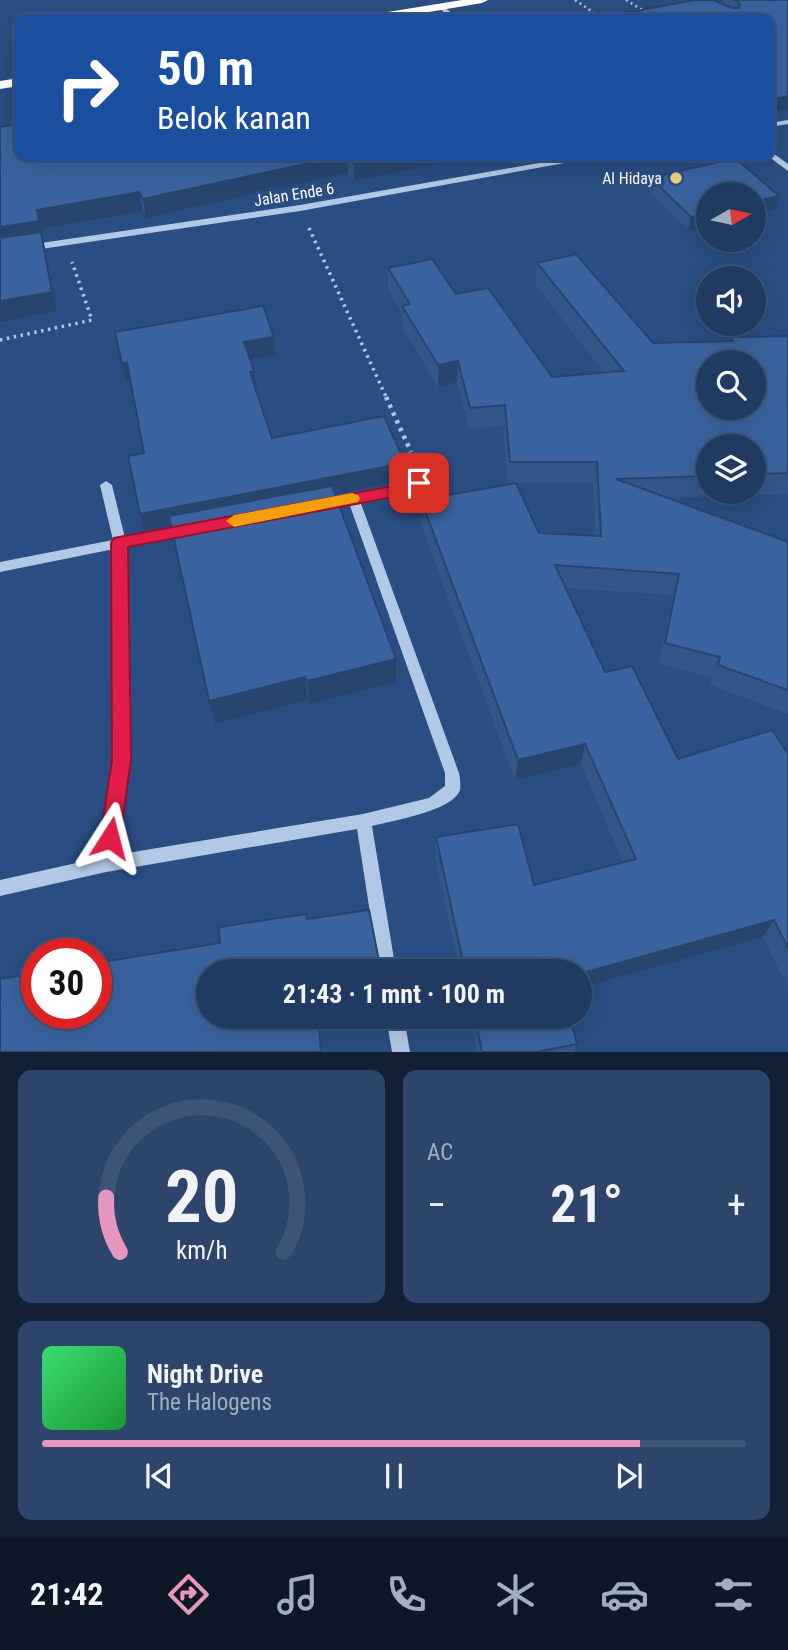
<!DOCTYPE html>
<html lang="id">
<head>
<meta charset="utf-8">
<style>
  :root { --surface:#203a62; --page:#2d456b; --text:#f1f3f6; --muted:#a2adbe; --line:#3d5477; --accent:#e797bd }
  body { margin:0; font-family:"Roboto Condensed",sans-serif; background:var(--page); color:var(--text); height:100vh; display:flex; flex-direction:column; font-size:26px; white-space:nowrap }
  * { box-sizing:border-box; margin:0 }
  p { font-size:23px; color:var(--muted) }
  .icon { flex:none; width:38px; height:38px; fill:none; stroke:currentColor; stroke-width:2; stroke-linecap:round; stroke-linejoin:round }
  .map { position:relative; height:1052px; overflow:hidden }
  .panel { display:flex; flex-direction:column; gap:18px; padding:18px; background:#122036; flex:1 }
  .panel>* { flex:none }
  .banner { position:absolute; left:14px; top:14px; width:761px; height:147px; border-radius:14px; box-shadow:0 7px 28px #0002,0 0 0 2px var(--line); background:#1a4fa0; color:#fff; overflow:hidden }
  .needle { width:46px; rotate:81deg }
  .controls { position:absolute; left:696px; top:182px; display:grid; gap:14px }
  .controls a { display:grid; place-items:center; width:70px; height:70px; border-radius:50%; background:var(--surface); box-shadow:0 7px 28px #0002,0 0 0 2px var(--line); font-size:35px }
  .speed { position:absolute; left:21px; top:938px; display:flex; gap:14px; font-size:35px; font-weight:700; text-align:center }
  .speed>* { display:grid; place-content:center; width:91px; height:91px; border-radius:50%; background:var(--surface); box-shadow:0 7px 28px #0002,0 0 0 2px var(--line); line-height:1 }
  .speed .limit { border:10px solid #d22; background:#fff; color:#111 }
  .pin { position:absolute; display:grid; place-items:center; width:60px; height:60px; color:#fff; margin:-30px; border-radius:14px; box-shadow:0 4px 10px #0006 }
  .me { position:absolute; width:77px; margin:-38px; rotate:9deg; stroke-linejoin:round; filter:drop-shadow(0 0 5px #0008) }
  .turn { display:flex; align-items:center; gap:24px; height:147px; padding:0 28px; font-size:32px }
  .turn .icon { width:91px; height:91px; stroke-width:2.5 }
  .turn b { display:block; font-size:49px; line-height:60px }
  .big { font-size:52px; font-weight:700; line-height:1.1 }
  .panel .tile { flex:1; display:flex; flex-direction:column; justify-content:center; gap:10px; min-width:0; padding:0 24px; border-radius:14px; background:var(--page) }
  .panel .dial { align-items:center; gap:0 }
  .dial svg { height:182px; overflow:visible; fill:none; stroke:var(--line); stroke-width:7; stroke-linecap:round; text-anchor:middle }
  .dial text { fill:var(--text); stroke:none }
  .song { display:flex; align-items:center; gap:21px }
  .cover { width:84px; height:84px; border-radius:10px; background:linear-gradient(135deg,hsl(140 70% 55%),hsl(130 70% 35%)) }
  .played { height:7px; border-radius:4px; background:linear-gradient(90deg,var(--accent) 85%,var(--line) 85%) }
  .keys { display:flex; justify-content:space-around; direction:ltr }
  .heat { display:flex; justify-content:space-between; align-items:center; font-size:38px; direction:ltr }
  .panel .tiles { flex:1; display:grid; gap:18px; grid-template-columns:1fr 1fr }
  .tile:last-child { grid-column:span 2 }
  .trip { position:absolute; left:196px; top:959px; width:396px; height:70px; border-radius:35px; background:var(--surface); box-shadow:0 7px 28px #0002,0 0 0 2px var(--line); font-weight:700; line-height:70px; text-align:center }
  .menu { display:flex; height:112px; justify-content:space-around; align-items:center; background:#0d1727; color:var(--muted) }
  .menu .icon { width:49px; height:49px }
  .menu .selected { color:var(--accent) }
  .menu b { font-size:32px; color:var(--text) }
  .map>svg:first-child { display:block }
</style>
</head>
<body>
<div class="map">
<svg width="788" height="1052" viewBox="0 0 788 1052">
  <rect width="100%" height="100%" fill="#2a4d83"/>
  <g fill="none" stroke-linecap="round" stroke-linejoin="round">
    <!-- path-far2 -->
    <path stroke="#b3c8e6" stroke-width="2.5" stroke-dasharray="2 3.5" stroke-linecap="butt" d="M575 0 603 19
      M626 0 657 19"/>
    <!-- path-far1 -->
    <path stroke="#b3c8e6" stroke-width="3.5" stroke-dasharray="2.5 4.5" stroke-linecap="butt" d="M309 228 387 399
      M0 340 92 320 72 262"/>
    <!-- path -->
    <path stroke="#b3c8e6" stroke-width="4.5" stroke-dasharray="3.5 5" stroke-linecap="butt" d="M386 397 411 452"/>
    <!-- minor -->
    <path fill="#b3c8e6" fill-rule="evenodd" d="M439 6H443L459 19H452L439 8Z
      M788 120V124L770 127V123Z
      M770 151 788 164V171L768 156H770Z
      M579 156H596L592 158 300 211 0 255V249L300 205Z
      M420 468 426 472 425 483 413 491 360 501 459 773C460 778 461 785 460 790 453 811 391 821 372 826L396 971H379L357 829 106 872 0 896V880L99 858 115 760 114 549 0 572V562L113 540 100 485 106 481 112 485 125 538 188 525 194 530 188 535 126 547 129 760 115 855 363 814 429 798 445 786V773L349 503 323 508 317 504 323 500 410 483 413 481 416 469Z
      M386 1017H404L410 1052H392Z"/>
    <!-- highway -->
    <path fill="#fff" fill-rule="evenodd" d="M462 0H488L482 3 388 19H363L369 15Z
      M19 78V86L0 89V81Z"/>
  </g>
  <!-- wall -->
  <path fill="#335589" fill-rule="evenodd" d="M694 0 723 4 724 0H788L770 19Z
    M19 156H479L354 181 348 173 146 218 143 211 42 229 44 240H43L57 311Z
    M651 178 779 196 775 210 709 194V227L688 231 649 191Z
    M537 263 653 343 730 342 731 337 788 336V494L669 498 788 542V714L710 685 712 678 659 663 673 595 565 588 605 672 678 759 788 754V988L763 937 579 988V971H459L435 856 436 837 534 885 623 863 581 764 515 780 420 522 421 500 513 483H507L503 426 469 429 457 382 438 387 402 327V313L388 289V268L456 294 552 377 604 373 535 284ZM709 446H754V492H709ZM516 483H593L595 536 539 533Z
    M276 355 250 359 254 371 256 389 272 438 405 463 404 481 335 495 396 659V682L309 704 308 700 215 724 171 526 144 532V453L130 382H126L122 364Z
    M369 910 381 971H208V1017H384V1021L320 1031 322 1052H0V979L37 973V1013H96V963L220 943 219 927 306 914 307 919Z
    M469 1017H570L577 1044 574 1052H476Z"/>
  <!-- shaded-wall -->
  <path fill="#29456f" d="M788 96V109L770 113V100Z
    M342 156H347L348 173 146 218 143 199Z
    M388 156H479L354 181V163Z
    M139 192 143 211 42 229 44 240H43L57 311 0 322V227L37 210Z
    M779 196 775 210 754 214V201Z
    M709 214V227L688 231 691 217Z
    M274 337 276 355 246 360 244 342Z
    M458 361 457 382 438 387V365Z
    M127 363 131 381 126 382 122 364Z
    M254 371 256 389 250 372Z
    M405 463 404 481 144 532 140 514Z
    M396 659V682L309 704 307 681Z
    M305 677 308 700 215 724 209 701Z
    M585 744 581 764 515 780 518 760Z
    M774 920 763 937 579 988V974Z"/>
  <!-- building -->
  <path fill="#3b639f" stroke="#29456f" stroke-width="2" fill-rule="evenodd" d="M694 0H713L732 8H739L740 3 735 0H788V96L770 100V19H594Z
    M19 124V156H342L143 199 139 192 37 210 39 221 0 227V127Z
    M348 156H388L354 163Z
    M735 158 779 196 754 201V194H709V214L691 217 651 178Z
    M41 232 52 292 0 301V238Z
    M576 254 653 343 733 341 731 337 788 336V473L754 474V446H709V476L616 479 788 542V690L718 665 720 657 665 643 679 574 555 565 605 672 632 666 678 759 772 730 788 754V948L774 920 579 974V971H465L436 837 518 824 534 885 636 859 585 744 518 760 421 500 516 483 539 533 601 536 597 462H510L505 405 470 408 458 361 438 365 402 306 410 304 388 268 432 259 456 294 488 288 552 377 624 371 537 263ZM709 362H754V408H709Z
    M263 306 274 337 244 342 254 371 250 372 272 438 384 416 405 463 140 514 128 456 144 453 127 363 122 364 115 332Z
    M332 486 396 659 307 681 305 677 209 701 169 516Z
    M369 910 381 971H208V1017H318L321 1052H0V979L37 973V1013H96V963L220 943 219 927 306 914 307 919Z
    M475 1017H570L577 1044 537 1052H482Z"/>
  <!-- route -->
  <path fill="#e11d48" stroke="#92132f" stroke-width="2" d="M419 478 426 483 419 491 414 493 128 547 131 760 120 838 117 845 110 847 103 845 100 838 112 760 111 543 114 538 409 483Z"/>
  <!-- slow -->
  <path fill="#f59e0b" d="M352 493 358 495 360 498 358 502 234 527 226 521 234 515Z"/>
  <!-- markers -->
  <circle fill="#edd17b" stroke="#2a4d83" stroke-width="2.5" cx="676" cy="178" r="7"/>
  <g text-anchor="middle" stroke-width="7" stroke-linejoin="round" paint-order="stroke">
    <!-- far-poi labels -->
    <g font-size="16" fill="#fff" stroke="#2a4d83" text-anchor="end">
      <text x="662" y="184">Al Hidaya</text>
    </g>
    <!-- far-street labels -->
    <g font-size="16" fill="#fff" stroke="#2a4d83">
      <text transform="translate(294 194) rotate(-9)" y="6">Jalan Ende 6</text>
    </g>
  </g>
</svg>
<div class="controls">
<a><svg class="needle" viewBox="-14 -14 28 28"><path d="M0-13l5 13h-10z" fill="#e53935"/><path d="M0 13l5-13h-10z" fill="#a2adbe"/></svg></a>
<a><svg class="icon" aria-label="sound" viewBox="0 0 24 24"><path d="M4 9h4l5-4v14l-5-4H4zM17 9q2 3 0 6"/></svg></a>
<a><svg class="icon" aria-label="search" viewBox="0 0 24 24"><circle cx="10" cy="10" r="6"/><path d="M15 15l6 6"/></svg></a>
<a><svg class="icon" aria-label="layers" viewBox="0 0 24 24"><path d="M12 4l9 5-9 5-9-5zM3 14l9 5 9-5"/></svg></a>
</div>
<div class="speed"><div class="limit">30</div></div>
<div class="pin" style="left:419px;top:483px;background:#d93025"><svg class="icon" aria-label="arrive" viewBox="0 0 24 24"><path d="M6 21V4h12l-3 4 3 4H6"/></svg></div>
<svg class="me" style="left:110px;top:838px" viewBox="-20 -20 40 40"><path d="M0-17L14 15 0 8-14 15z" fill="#e11d48" stroke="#fff" stroke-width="4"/></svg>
<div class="trip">21:43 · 1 mnt · 100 m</div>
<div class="banner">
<div class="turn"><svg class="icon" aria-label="right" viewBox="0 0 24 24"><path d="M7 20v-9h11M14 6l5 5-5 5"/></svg><div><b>50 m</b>Belok kanan</div></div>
</div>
</div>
<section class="panel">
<div class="tiles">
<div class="tile dial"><svg viewBox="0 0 100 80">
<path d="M14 69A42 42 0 1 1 86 69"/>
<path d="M14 69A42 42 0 0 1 8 45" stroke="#e797bd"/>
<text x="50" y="56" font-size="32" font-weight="700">20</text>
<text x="50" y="72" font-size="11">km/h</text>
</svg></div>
<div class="tile"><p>AC</p>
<div class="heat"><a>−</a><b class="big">21°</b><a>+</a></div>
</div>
<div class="tile">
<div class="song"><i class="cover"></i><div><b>Night Drive</b><p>The Halogens</p></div></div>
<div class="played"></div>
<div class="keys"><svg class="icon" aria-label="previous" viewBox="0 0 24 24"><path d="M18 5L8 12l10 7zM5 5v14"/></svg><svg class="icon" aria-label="pause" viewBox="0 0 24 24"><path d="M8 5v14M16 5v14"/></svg><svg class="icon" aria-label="next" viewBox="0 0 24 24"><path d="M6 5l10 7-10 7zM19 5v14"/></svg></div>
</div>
</div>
</section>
<nav class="menu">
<b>21:42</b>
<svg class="icon selected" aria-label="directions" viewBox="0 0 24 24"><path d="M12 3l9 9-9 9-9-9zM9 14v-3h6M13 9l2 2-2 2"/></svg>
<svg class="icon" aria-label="music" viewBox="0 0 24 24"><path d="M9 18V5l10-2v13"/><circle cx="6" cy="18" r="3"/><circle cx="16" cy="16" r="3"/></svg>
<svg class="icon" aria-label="phone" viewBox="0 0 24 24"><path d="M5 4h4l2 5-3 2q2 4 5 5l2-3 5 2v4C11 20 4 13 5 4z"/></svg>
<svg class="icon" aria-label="climate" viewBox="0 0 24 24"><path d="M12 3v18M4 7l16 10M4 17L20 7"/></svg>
<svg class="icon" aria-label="car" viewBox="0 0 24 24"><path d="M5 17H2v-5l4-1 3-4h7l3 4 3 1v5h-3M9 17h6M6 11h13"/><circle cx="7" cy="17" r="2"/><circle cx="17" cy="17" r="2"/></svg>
<svg class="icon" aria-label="filters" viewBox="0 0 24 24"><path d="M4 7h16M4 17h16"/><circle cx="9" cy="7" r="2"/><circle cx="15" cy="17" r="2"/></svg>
</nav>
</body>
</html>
